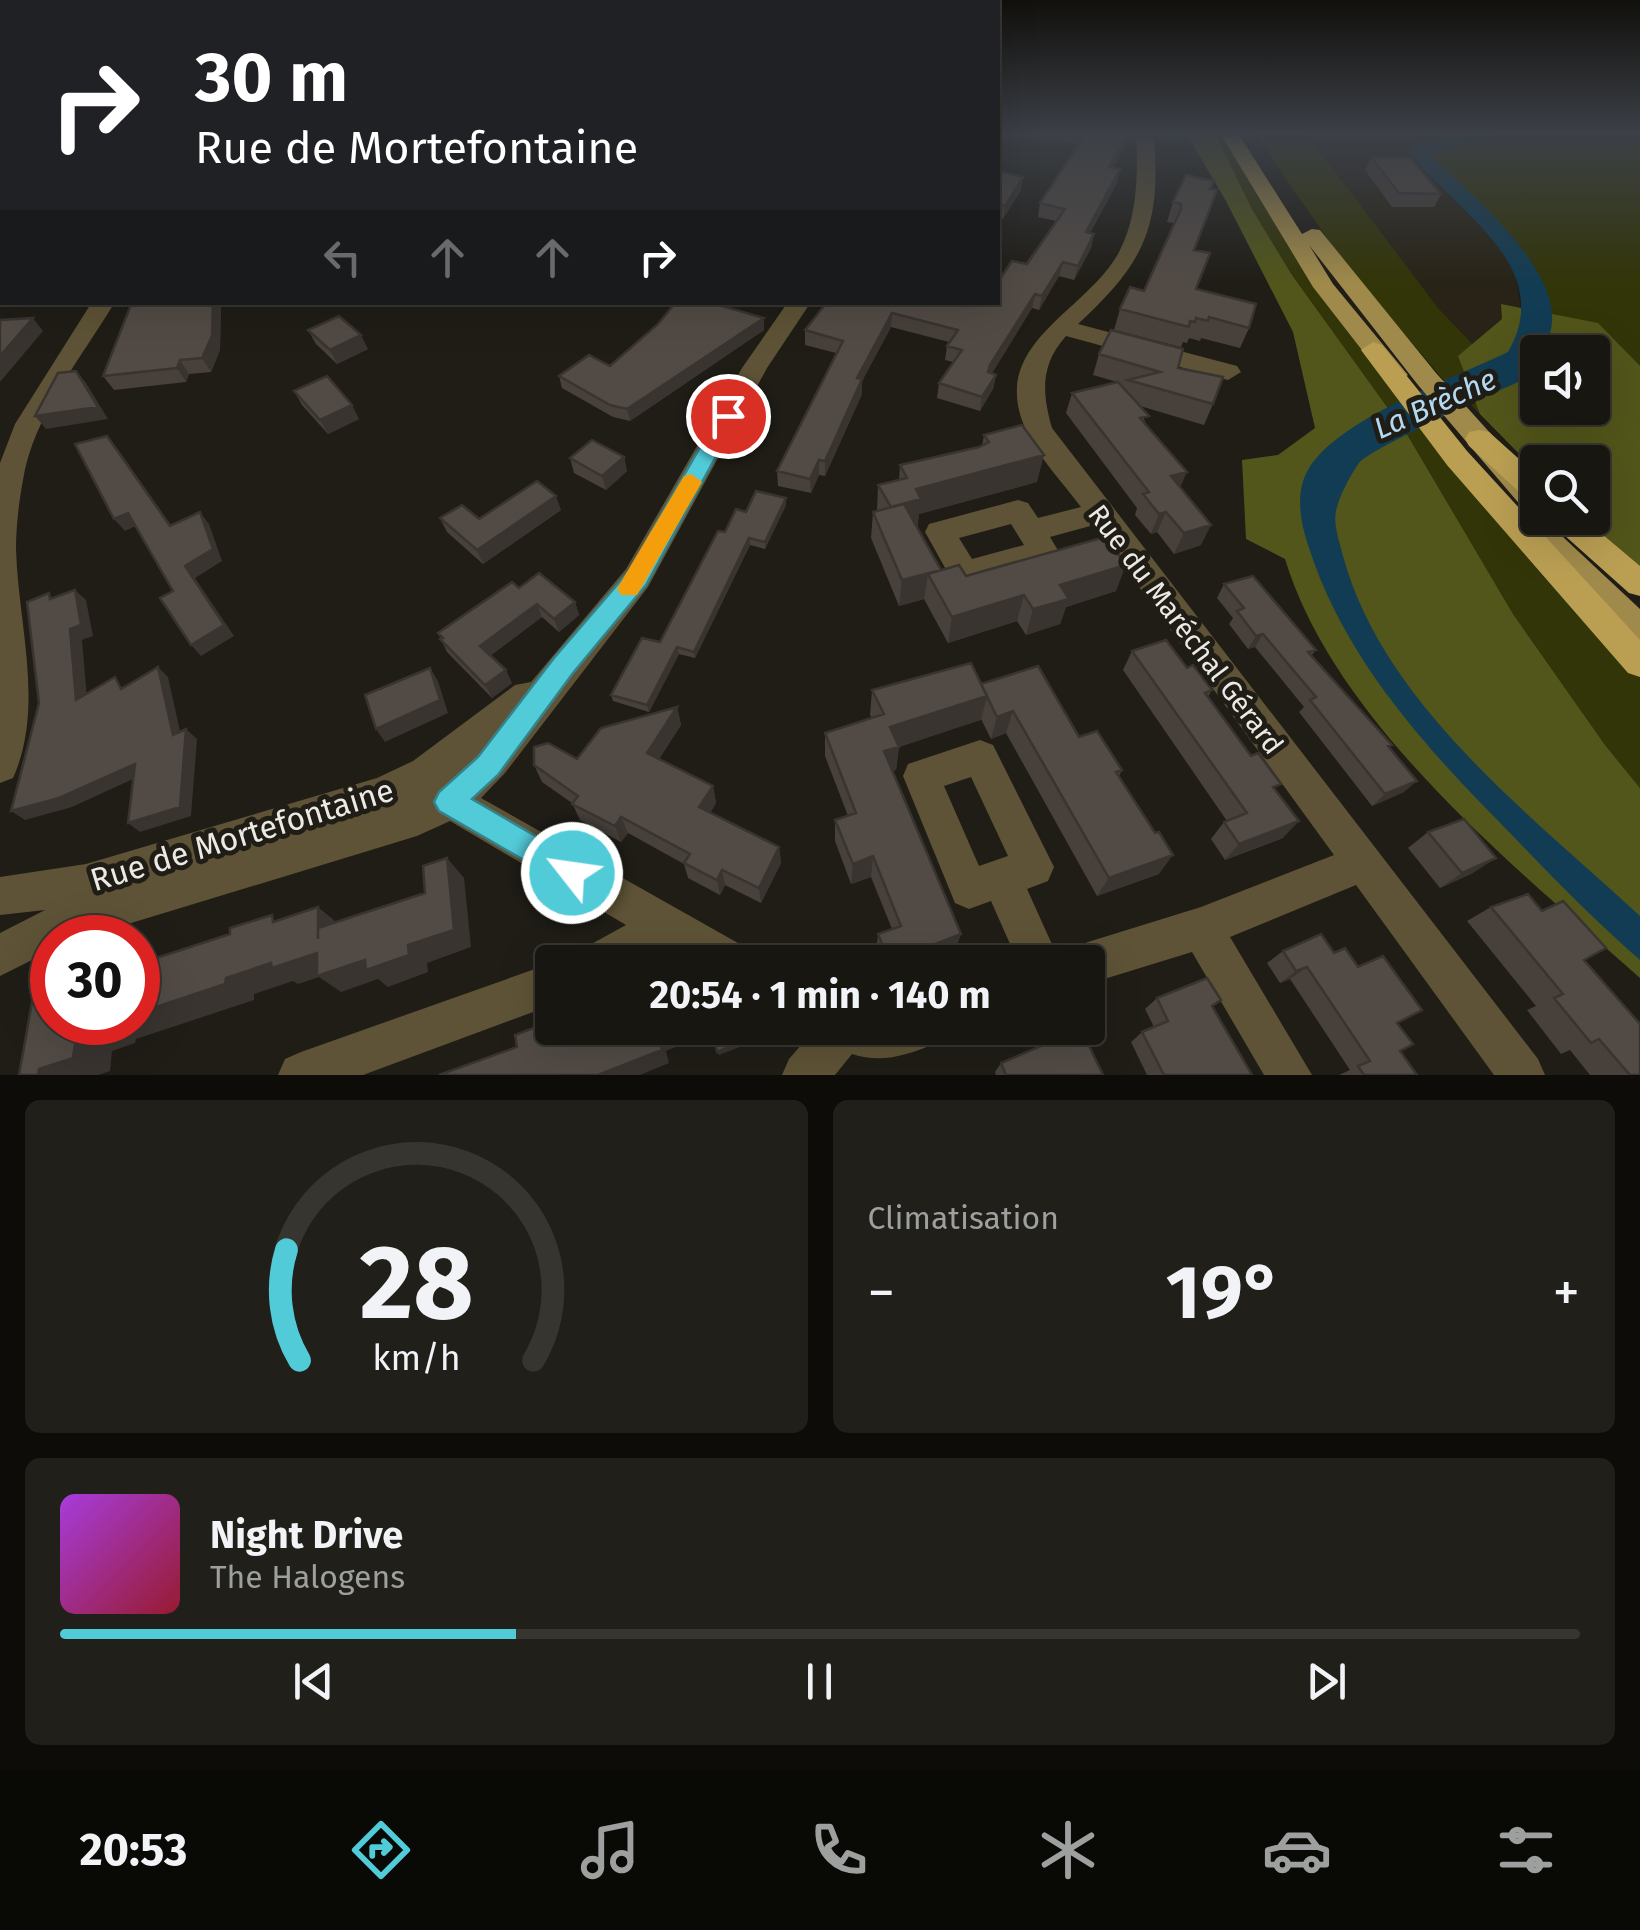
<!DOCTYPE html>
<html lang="fr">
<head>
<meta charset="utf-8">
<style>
  :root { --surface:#171610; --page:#201f19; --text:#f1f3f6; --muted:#9e9f9f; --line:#363530; --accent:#52cbd9 }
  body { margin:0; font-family:"Fira Sans",sans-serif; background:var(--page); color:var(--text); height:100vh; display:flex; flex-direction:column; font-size:38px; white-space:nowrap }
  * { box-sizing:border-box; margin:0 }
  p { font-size:32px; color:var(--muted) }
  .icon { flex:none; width:55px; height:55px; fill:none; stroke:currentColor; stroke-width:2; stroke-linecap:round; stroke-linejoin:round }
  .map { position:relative; height:1075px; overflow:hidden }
  .details { display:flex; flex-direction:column; gap:25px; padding:25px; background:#0d0c09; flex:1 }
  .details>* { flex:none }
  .guide { position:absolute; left:0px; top:0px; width:1000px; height:305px; box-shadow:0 10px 40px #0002,0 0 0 2px var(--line); background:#202124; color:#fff; overflow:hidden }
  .tools { position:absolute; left:1520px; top:335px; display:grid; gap:20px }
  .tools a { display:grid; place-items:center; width:90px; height:90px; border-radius:10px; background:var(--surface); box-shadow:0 10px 40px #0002,0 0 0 2px var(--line); font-size:50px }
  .speed { position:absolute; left:30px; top:915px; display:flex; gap:20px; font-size:50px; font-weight:700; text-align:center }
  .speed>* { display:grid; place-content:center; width:130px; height:130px; border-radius:50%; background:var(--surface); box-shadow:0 10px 40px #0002,0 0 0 2px var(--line); line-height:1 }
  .speed .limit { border:15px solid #d22; background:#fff; color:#111 }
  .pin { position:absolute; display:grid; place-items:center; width:85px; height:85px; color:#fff; margin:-42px; border:5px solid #fff; border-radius:50%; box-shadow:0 2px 10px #0007 }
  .me { position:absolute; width:110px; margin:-55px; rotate:300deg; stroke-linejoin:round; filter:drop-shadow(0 0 8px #0008) }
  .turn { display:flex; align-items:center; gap:35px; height:210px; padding:0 30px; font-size:45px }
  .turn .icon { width:130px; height:130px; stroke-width:2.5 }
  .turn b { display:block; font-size:70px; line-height:85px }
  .lanes { display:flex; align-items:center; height:95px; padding:0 30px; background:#0003; justify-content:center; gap:50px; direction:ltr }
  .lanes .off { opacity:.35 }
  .big { font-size:75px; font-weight:700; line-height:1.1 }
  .details .tile { flex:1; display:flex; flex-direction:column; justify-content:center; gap:15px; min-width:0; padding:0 35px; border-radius:15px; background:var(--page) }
  .details .dial { align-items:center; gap:0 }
  .dial svg { height:260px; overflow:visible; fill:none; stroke:var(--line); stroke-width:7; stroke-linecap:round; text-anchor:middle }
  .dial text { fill:var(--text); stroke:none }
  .song { display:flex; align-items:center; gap:30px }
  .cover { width:120px; height:120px; border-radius:15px; background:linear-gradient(135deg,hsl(280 70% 55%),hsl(350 70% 35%)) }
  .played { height:10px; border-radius:5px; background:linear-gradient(90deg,var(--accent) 30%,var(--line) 30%) }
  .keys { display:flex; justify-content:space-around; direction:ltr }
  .heat { display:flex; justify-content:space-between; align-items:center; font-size:55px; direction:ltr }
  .details .tiles { flex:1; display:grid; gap:25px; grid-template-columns:1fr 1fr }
  .tile:last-child { grid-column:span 2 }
  .trip { position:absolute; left:535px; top:945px; width:570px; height:100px; border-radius:10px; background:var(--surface); box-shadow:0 10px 40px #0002,0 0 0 2px var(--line); font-weight:700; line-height:100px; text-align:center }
  .menu { display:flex; height:160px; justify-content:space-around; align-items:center; background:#090906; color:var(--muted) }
  .menu .icon { width:70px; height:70px }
  .menu .on { color:var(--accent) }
  .menu b { font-size:45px; color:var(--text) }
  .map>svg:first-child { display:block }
</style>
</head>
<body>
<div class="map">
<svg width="1640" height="1075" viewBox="0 0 1640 1075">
  <rect width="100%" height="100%" fill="#1f1d16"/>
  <!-- built -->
  <path fill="#282316" d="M1308 133H1465L1415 144 1425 170 1497 244 1515 274 1521 308 1473 344 1438 308 1387 243Z"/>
  <!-- green -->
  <path fill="#323507" d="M1215 133C1239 149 1279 236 1301 265 1409 406 1526 539 1640 675V788L1605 745 1513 614 1408 436 1292 275 1252 209Z
    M1254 133H1306L1438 308 1489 361 1445 382 1343 261Z
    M1499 133H1640V567L1582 518H1592V462H1538L1537 472 1471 405 1522 380 1538 408H1592V352H1543L1532 265 1514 239 1430 155Z"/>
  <!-- forest -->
  <path fill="#52561a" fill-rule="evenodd" d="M1186 133H1215L1252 209 1292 275 1408 436 1513 614 1605 745 1640 788V978C1515 867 1335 723 1285 559L1246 539 1242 460 1278 455 1315 428 1293 332 1226 201Z
    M1501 304 1598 323 1640 366V567L1582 518H1592V462H1538L1537 472 1480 414 1458 356 1502 319ZM1538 352H1592V408H1538Z"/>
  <!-- water -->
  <path fill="#123c53" d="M1465 133H1499L1430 155C1469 192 1556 264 1552 322 1551 338 1543 346 1537 355 1532 365 1532 371 1522 380 1495 393 1371 448 1359 463 1350 476 1339 496 1336 511 1333 525 1340 543 1343 556 1383 704 1532 816 1640 916V960C1594 920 1552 877 1510 833 1429 751 1347 663 1310 551 1301 525 1294 494 1308 470 1337 419 1454 378 1508 352 1558 266 1453 210 1409 152L1415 144Z"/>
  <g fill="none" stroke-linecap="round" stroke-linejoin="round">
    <!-- street -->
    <path fill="#5e5336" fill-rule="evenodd" d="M1136 133H1154C1161 227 1146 261 1078 324L1237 366 1241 372 1228 380 1066 336C1040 365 1042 393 1052 428L1538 1059 1545 1075H1494L1356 885 1230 937 1312 1075H1264L1192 952 1088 984V962H1067L1073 948 1088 942 1201 907 1334 855 1094 525 1050 537 1059 552 1055 560 964 585 953 582 925 532 929 524 1018 500 1028 503 1038 518 1081 507C1063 483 1039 458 1027 432 985 345 1084 314 1118 254 1138 218 1138 173 1136 133ZM1011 524 1024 545 972 559 959 538Z
      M92 302H115C82 357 33 416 23 480 19 501 16 527 16 549 18 624 45 707 13 778L0 783V463L15 424Z
      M788 302H811L767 368 648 587 505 773 481 798 745 947 751 962H690L666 948 641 962H580L586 947 626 925 450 821 417 836 82 938H52V950L0 976V933L45 910 0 915V877L86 864 377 778 413 761 515 685 531 682 626 569 742 368Z
      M980 740 993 745 1054 867 1048 881 1027 889 1060 962H1018L991 901 969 909 955 903 903 776 908 764ZM971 777 1008 856 979 866 944 786Z
      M552 963V1005L363 1075H278L285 1059 301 1052Z
      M816 1028H941L935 1044C906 1055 882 1064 852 1054L835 1075H782L789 1059Z"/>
    <!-- primary -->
    <path fill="#a08a4b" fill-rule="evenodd" d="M1220 133H1238L1302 234 1312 229 1320 230 1436 373 1538 486V516L1528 514 1418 385 1309 245 1333 284 1408 375 1395 383 1386 381 1313 287Z
      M1537 520 1548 523 1640 609V642L1628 638 1526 539 1522 531 1526 523Z"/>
    <!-- highway -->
    <path fill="#ba9f53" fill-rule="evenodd" d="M1373 342 1382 345 1467 451 1640 640V677L1628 673 1447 465 1361 350Z
      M1479 430 1489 432 1538 476V503L1528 500 1469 446 1465 439 1469 432Z
      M1550 518H1583L1640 566V596L1629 593 1554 526Z"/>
  </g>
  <!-- wall -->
  <path fill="#47403b" d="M1021 133H1129L1126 145 1113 168 1117 183 1090 233 1094 234 1091 248 1074 280 1059 276 1039 310 1032 308 992 373 996 375 993 389 980 411 937 398 939 383 953 362 945 360 947 346 949 342 891 327 862 381V394L825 476 819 475 811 493 778 486 777 471 836 353 805 345V330L827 302H998L1056 221 1038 217 1040 203 1079 144Z
    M1371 157 1441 194 1434 207H1392L1365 170Z
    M998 171 1021 190 1003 219 998 218Z
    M1214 181 1211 189 1217 190 1195 250 1197 289 1249 328 1240 348 1201 338 1200 341 1189 338 1187 343 1183 342 1181 347 1114 330 1120 309 1144 291 1174 223 1167 222 1173 202Z
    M132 302H221L220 350 211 372 189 374 186 382 114 390 103 376Z
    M725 307 764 330 630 421 613 417 562 388 559 376 610 366 658 324Z
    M308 330 368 349 337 364 316 344Z
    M1099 354 1178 368 1213 404 1204 425 1140 406 1146 425 1180 487 1201 545 1174 554 1157 532 1151 534 1135 515 1137 508 1066 413 1072 393 1117 382 1093 375Z
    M294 391 359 419 328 434 302 405Z
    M984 435 1037 482 919 514 917 526 941 570 966 576 1116 591 1066 607 1060 624 1026 635 1017 621 948 643 924 599 899 606 871 538 873 512 877 511 878 485 899 480 900 465 982 446Z
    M624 457 627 471 606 490 574 473 570 458Z
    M786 498V505L765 549 750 545 695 658 679 654 649 712 613 701 611 695 660 642 725 532 746 512Z
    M561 510 483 564 447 532 440 518 479 519Z
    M1224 584 1316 650 1311 656 1389 748 1404 792 1372 806 1299 712 1304 707 1255 647 1248 649 1229 624 1233 618 1217 598Z
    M519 588 575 602 579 615 559 632 542 617 490 656 512 683 492 698 447 652 438 633Z
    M1132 651 1187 668 1212 690 1208 697 1275 791 1283 838 1225 860 1211 839 1224 822 1227 821 1123 670Z
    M981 684 1079 737 1122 770 1119 776 1159 874 1097 896 1006 733 991 739 981 719 899 747 896 770 892 771 961 934 954 952 927 962H880L876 952 878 934 892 929 871 877 851 884 835 841V820L848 816 825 756V733L872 718 870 715 872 690Z
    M677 707 681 725 659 759 713 786 716 803 710 813 779 847 781 863 761 903 725 885 720 895 688 878 684 864 628 833 621 842 580 820 572 803 542 782 534 765 577 759Z
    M1428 832 1473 873 1440 888 1408 848Z
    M1491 907 1584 960 1640 1075H1590L1570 1050 1561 1054 1527 1010 1536 1006 1467 921Z
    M1283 951 1334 953 1397 1023 1400 1051 1417 1075H1339L1350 1070 1290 979 1280 983 1267 963Z
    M1157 998 1221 1000 1212 1007 1252 1075H1147L1131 1042 1142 1032 1154 1027 1145 1009Z
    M1001 1063 1103 1075H996L995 1072Z"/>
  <!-- shaded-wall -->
  <path fill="#393430" d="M1002 133H1008L998 149V139Z
    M1129 133 1126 145 1106 180 1109 167Z
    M1120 169 1117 183 1083 246 1086 232Z
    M1023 177 1021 190 1003 219 1005 206Z
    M1094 234 1091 248 1074 280 1078 266Z
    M1063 262 1059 276 1039 310 1042 296Z
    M1035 294 1032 308 988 380 990 365Z
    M213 302H221L220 350 211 372 202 358Z
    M717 302H730L717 316 715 304Z
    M892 313 891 327 862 381V394L825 476V461L857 378Z
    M33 318 43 331 0 382V356Z
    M764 318V330L630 421 627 409Z
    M361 335 368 349 337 364 330 350Z
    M180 360 189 374 186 382 177 368Z
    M76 371 86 383 108 419 46 429 35 416Z
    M996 375 993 389 980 411 982 397Z
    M352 405 359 419 328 434 320 420Z
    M107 436 117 448 180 538 170 526Z
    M1044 455 1037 482 919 514 918 526 889 533 891 507 916 489Z
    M624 457 627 471 606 490 602 476Z
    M819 460V475L811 493 810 479Z
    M1187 472 1178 492 1171 476Z
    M556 496 561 510 483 564 477 550Z
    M786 498V505L765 549V542Z
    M200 512 209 524 222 561 195 578 234 636 201 656 191 645 185 566Z
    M1166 512 1157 532 1151 534 1159 514Z
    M128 513 138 525 125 531 114 519Z
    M1211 525 1201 545 1174 554 1184 533Z
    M749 538 750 545 695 658 694 652Z
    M1126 565 1116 591 1066 607 1060 624 1026 635 1033 609 1060 585Z
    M928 574 924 599 899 606 902 580Z
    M75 590 86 600 93 636 82 640 88 710 76 700 70 629Z
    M1024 595 1017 621 948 643 952 617Z
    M575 602 579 615 559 632 554 619Z
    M537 604 542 617 487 658 480 646Z
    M1263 634 1255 647 1248 649 1256 636Z
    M677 647 679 654 649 712 647 705Z
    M158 667 168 677 183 745 173 735Z
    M430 668 438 681 448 713 385 742 376 729Z
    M506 670 512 683 492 698 485 685Z
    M987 696 981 720 890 750 899 747 896 770 881 774 884 751 890 727Z
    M677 707 681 725 652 770 647 753Z
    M1013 711 1006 733 991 739 997 717Z
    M186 729 197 739 191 816 140 832 128 823Z
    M135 764 146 773 72 807 25 820 11 811Z
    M1417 781 1404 792 1372 806 1385 794Z
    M713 786 716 803 703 824 699 807Z
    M621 817 628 833 621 842 615 826Z
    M1299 821 1283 838 1225 860 1239 844Z
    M779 847 781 863 761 903 759 888Z
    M1173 855 1159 874 1097 896 1109 878Z
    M873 856 871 877 851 884 853 864Z
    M447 858 464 878 471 947 427 963 428 972 388 987 378 979 341 992 319 977 298 984 293 981 254 994V1000L136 1039 135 1043 112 1051 110 1071 98 1075H38L39 1069 76 1037 108 1022H138V1013L226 978 271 963 317 953 408 945Z
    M1496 858 1473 873 1440 888 1462 873Z
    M722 870 725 885 720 895 717 880Z
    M318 907 341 926 318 939Z
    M961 934 954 952 927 962H888Z
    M1307 967 1290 979 1280 983 1296 971Z
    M684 1028H708L709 1034 666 1051 669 1063 640 1075H598L659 1038Z
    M744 1041 745 1045 719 1055 717 1052Z"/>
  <!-- building -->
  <path fill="#524b45" stroke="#393430" stroke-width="2.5" d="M1086 133H1129L1109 167 1120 169 1086 232 1094 234 1078 266 1063 262 1042 296 1035 294 990 365 988 372 996 375 982 397 939 383 962 350 947 346 958 330 892 313 857 378 862 379 825 461 819 460 810 479 777 471 843 341 805 330 827 302H998V282L1012 261 1027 264 1065 209 1040 203Z
    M1371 157 1411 158 1441 194 1399 193Z
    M2 161V268L0 270V164Z
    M998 171 1023 177 1005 206 998 204Z
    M1186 175 1214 181 1210 189 1217 190 1194 250 1210 253 1196 289 1256 304 1249 328 1209 317 1208 321 1196 318 1195 322 1190 321 1189 327 1120 309 1130 287 1144 291 1181 209V204L1173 202Z
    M132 302H213L212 336 202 358 180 360 177 368 103 376Z
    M676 302H717L715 304 764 318 627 409 610 405 559 376 589 355 610 366 658 324Z
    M339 316 361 335 330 350 308 330Z
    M33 318 0 356V320Z
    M1111 330 1183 349 1178 368 1223 377 1213 404 1128 380 1160 372 1099 354Z
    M76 371 98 407 35 416 58 373Z
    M327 376 352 405 320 420 294 391Z
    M1118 382 1149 416 1140 418 1187 472 1171 476 1211 525 1184 533 1166 512 1159 514 1143 494 1149 492 1072 393Z
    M1022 425 1044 455 916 489 921 499 891 507 878 485 907 478 900 465 979 447 989 442 984 435Z
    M107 436 170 526 200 512 213 549 185 566 224 625 191 645 160 598 173 591 128 513 114 519 75 444Z
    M592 440 624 457 602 476 570 458Z
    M537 481 556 496 477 550 440 518 462 505 479 519Z
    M756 491 786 498 765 542 749 538 694 652 677 647 647 705 611 695 642 638 660 642 718 531 725 532 736 509 746 512Z
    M904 504 941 570 902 580 873 512Z
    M1105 537 1126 565 1060 585 1069 599 1033 609 1024 595 952 617 928 574 959 565 966 576Z
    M539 573 575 602 554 619 537 604 480 646 506 670 485 685 440 639 443 638 438 633 512 582 519 588Z
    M1253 576 1316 650 1308 652 1392 745 1388 746 1417 781 1385 794 1310 700 1316 697 1263 634 1256 636 1237 611 1244 608 1224 584Z
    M75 590 81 625 70 629 76 700 115 677 121 689 158 667 173 735 186 729 180 807 128 823 135 764 59 798 11 811 39 703 27 602 49 593 50 599Z
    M1166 640 1187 668 1193 665 1212 690 1205 693 1251 756 1258 753 1281 784 1273 787 1299 821 1239 844 1224 822 1247 813 1132 651Z
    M971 663 987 696 890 727 899 747 884 751 961 934 889 962 878 934 901 926 873 856 853 864 835 820 856 813 825 733 884 714 872 690Z
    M1038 666 1079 737 1097 731 1122 770 1116 772 1155 833 1159 832 1173 855 1109 878 1013 711 997 717 981 684Z
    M430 668 440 700 376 729 365 695Z
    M677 707 647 753 713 786 699 807 779 847 759 888 722 870 717 880 684 863 690 854 621 817 615 826 572 804 578 796 534 765V747L548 743 577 759 601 728Z
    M1464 819 1496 858 1462 873 1428 832Z
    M447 858 454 930 408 945 409 955 366 970 365 960 317 976V953L272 968 271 963 226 978 225 984 138 1013V964L230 934V928L272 915 273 922 318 907V939V928L425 893 423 866Z
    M1528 894 1542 911 1563 901 1606 948 1584 960 1640 1024V1075H1630L1599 1039 1591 1043 1554 998 1563 994 1491 907Z
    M1321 934 1334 953 1345 948 1358 967 1383 956 1422 1010 1397 1023 1413 1044 1400 1051 1417 1075H1364L1358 1066 1370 1061 1307 967 1296 971 1283 951Z
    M689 956 691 962H674Z
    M1207 978 1221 1000 1212 1006 1252 1075H1164L1142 1032 1168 1021 1157 998Z
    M52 985V1022H108L101 1025 100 1029 76 1037 73 1058 39 1069 38 1075H19L34 991Z
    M552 1021V1028H559V1031L570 1028H684L659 1038 662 1050 598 1075H439L517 1047 515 1035Z
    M712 1028H741L744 1041 717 1052Z
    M1081 1029 1103 1075H1006L1001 1063Z"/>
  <!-- sky -->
  <linearGradient id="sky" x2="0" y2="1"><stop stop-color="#11100c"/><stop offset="0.47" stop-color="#3c4047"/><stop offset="1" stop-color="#3c4047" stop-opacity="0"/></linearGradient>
  <rect width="1640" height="284" fill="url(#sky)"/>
  <!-- route -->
  <path fill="#52cbd9" stroke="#35848d" stroke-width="2.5" d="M728 410 738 416 646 585 573 673 498 775 472 799 582 863 587 873 582 884 572 888 439 811 434 802 439 792 478 757 554 658 629 571 718 416Z"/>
  <!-- slow -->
  <path fill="#f59e0b" d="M691 474 702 482 637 595H621L617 589 621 582 684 476Z"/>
  <g text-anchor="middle" stroke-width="10" stroke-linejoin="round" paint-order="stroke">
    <!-- street labels -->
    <g font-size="28" fill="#eceae5" stroke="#1f1d16">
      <text transform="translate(1186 629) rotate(53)" y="10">Rue du Maréchal Gérard</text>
    </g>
    <!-- water labels -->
    <g font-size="30" font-style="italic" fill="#b4daf3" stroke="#1f1d16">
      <text transform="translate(1435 404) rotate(-24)" y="10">La Brèche</text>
    </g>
    <!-- near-street labels -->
    <g font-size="32" fill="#eceae5" stroke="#1f1d16">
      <text transform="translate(242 835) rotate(-17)" y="11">Rue de Mortefontaine</text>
    </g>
  </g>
</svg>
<div class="tools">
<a><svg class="icon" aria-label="sound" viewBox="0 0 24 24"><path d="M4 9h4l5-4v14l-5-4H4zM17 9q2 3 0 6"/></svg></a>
<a><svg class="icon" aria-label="search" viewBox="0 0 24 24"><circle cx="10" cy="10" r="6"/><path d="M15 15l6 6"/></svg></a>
</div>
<div class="speed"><div class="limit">30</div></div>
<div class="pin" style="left:728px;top:416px;background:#d93025"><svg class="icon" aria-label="arrive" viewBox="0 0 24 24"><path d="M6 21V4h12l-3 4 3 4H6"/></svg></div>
<svg class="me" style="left:572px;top:873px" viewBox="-20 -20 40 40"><circle r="17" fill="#52cbd9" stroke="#fff" stroke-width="3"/><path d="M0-11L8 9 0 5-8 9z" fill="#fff"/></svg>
<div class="trip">20:54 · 1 min · 140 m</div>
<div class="guide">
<div class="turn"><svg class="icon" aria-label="right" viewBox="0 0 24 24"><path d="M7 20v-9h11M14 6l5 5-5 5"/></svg><div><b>30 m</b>Rue de Mortefontaine</div></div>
<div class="lanes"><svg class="icon off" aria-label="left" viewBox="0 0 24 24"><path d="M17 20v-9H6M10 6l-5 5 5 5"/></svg><svg class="icon off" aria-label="ahead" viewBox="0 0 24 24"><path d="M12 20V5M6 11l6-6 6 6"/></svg><svg class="icon off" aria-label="ahead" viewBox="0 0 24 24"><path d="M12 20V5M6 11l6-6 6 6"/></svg><svg class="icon" aria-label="right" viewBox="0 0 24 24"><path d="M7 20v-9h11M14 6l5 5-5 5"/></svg></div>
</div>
</div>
<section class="details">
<div class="tiles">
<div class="tile dial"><svg viewBox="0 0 100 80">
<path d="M14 69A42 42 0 1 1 86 69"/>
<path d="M14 69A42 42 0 0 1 10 35" stroke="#52cbd9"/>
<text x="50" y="56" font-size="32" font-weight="700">28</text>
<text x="50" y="72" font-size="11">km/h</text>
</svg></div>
<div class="tile"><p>Climatisation</p>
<div class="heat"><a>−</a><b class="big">19°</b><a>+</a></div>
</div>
<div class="tile">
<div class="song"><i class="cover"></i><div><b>Night Drive</b><p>The Halogens</p></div></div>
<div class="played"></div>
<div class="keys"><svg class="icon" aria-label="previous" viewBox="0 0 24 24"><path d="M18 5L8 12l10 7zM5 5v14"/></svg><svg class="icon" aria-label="pause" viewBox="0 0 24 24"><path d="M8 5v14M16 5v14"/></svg><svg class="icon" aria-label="next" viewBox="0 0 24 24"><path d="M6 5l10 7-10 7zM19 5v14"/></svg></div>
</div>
</div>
</section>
<nav class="menu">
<b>20:53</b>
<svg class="icon on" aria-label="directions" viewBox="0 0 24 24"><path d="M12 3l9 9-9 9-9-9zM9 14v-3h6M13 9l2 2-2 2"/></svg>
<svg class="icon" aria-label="music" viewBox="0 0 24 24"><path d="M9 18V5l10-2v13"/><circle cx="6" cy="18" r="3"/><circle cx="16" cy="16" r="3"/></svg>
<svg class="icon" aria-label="phone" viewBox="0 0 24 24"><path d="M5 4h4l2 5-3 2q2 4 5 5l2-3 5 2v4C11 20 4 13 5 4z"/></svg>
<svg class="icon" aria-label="climate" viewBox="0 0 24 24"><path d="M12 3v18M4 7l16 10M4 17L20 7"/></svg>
<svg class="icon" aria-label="car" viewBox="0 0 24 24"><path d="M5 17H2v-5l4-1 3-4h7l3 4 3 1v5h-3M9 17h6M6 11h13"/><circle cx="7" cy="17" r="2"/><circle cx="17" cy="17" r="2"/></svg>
<svg class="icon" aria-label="filters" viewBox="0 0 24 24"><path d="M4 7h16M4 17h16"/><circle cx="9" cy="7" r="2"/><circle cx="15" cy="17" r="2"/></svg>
</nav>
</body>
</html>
